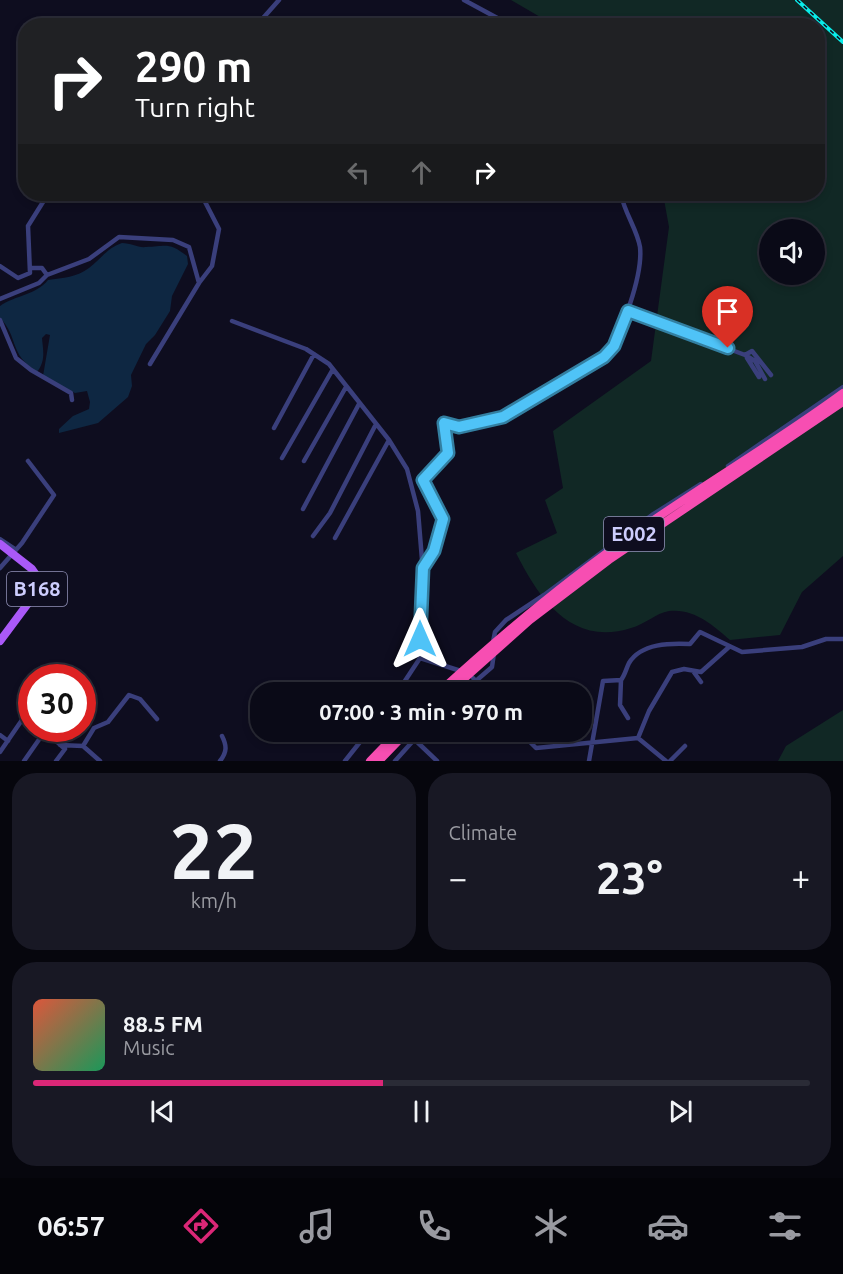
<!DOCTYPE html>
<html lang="en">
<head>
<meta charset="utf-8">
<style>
  :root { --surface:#0a0a17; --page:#181824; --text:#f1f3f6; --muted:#999aa1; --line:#2a2b36; --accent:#db2777 }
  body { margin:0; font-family:Ubuntu,sans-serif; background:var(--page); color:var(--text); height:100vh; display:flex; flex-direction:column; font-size:22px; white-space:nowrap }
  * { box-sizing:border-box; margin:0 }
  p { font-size:20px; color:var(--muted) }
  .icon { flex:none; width:33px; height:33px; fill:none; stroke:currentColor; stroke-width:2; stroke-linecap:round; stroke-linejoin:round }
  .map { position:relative; height:761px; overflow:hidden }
  .details { display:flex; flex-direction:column; gap:12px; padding:12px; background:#06060d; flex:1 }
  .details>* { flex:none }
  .top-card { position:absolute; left:18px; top:18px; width:807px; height:183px; border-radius:24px; box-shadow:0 3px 9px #0003,0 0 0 2px var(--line); background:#202124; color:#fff; overflow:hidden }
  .fabs { position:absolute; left:759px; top:219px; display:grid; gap:12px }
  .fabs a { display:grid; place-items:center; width:66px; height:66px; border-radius:50%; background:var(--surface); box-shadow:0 3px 9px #0003,0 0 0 2px var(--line); font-size:30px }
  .speed { position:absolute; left:18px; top:664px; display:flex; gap:12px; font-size:30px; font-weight:700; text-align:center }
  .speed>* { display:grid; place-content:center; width:78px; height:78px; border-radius:50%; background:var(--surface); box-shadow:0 3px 9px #0003,0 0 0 2px var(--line); line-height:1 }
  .speed .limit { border:9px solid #d22; background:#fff; color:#111 }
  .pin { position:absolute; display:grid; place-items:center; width:51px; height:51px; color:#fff; margin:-62px -26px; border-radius:50% 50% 50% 0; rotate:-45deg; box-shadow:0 0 6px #0007 }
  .pin .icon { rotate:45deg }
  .me { position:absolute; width:66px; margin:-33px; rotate:0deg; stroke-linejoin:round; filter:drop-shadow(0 0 4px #0008) }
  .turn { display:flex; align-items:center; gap:21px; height:126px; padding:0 18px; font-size:27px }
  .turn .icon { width:78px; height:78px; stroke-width:2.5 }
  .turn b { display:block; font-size:42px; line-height:51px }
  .lanes { display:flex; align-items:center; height:57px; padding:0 18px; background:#0003; justify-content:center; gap:30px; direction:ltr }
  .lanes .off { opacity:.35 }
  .big { font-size:45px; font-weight:700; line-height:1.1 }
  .details .tile { flex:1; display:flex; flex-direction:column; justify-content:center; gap:9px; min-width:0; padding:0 21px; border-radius:24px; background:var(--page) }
  .details .dial { align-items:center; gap:0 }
  .dial b { font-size:78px; line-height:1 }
  .song { display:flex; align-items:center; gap:18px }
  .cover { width:72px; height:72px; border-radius:9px; background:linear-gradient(135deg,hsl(10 70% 55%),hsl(150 70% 35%)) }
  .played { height:6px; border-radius:3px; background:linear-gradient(90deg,var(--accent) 45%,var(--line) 45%) }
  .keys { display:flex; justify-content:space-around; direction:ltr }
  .heat { display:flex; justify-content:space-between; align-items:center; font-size:33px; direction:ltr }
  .details .tiles { flex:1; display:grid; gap:12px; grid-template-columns:1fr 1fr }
  .tile:last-child { grid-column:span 2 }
  .trip { position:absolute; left:250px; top:682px; width:342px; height:60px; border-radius:24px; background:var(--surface); box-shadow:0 3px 9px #0003,0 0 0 2px var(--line); font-weight:700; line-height:60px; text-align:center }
  .tab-bar { display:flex; height:96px; justify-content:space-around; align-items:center; background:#040409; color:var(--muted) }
  .tab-bar .icon { width:42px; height:42px }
  .tab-bar .active { color:var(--accent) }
  .tab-bar b { font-size:27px; color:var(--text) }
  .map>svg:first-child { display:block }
</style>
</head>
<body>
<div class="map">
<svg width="843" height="761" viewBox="0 0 843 761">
  <rect width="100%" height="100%" fill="#0e0d1f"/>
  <!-- green -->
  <path fill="#112825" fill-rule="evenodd" d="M511 0H843V556L802 592 780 635 730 640C713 625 694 608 669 611 656 613 644 625 631 628 572 647 539 599 516 553L557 533 545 500 563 488 553 431 651 361 669 227 663 194H818V26L554 25ZM770 230H814V274H770Z
    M843 710V761H778L786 746Z"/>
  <!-- water -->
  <path fill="#0e2742" d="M122 243C131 243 138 248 146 247 167 246 169 242 187 256L188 264 172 296 170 311 155 335 146 344 131 375 132 386 128 397 98 423 59 433V429L73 416 89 409 90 402 87 391 75 393 43 376 50 335 46 334 42 338C43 350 46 361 37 372 8 353 19 337 0 318V306C16 295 36 295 48 280 63 278 77 277 89 268 101 259 107 248 122 243Z"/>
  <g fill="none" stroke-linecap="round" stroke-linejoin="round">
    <!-- minor -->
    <path stroke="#3a3f7c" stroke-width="4.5" d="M464 0 512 26
      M256 26 279 0
      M0 266 18 278 30 273 28 226 48 194
      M47 275 89 259 119 237 173 240 189 247 199 283
      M0 299 39 283 47 275 42 268H31
      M628 311 745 355 755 361 765 379
      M0 320 16 358 31 370 71 393 72 400
      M232 321 306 349 329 364 389 440 407 469 418 511 423 572 420 658 397 693
      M745 355 752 351 771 375
      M747 358 759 377
      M150 364 199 283 212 266 219 229 201 194
      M274 428 314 354
      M282 458 333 369
      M304 461 346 387
      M728 466 843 387
      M303 509 359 404
      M313 536 330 513 375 426
      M335 538 389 440
      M0 539 15 549
      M0 568 22 543 54 495 28 461
      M423 568C438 545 449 528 434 502 430 495 424 488 423 480L448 453 442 425 448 423C477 442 576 373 604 357 622 336 643 274 640 247 637 229 624 212 621 194
      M493 642 495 632 506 620 544 595 652 515 701 484
      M420 658 464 672
      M693 671 701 682
      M473 678 488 693
      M621 680 620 705 628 718
      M462 693 492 667 494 653
      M520 732 536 748 638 738 666 761
      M0 735 8 741
      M638 738 649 711 672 672 684 669 701 672 729 647
      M414 739 437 761
      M60 745 83 746 100 761
      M83 746 94 728 108 722 129 695 140 699 157 719
      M0 752 24 717 32 722
      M24 761 45 731 65 749 56 761
      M220 761C227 752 227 746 222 736
      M345 761 368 732
      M395 761 421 732
      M589 761 603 681 621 680C625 675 626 669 629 663 641 643 671 643 690 644L700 632 742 652 802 647 826 639H843
      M670 761 685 746"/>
    <!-- primary -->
    <path stroke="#aa59f8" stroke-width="8" d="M0 544 32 569 39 579 35 594 0 641"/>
    <!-- motorway -->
    <path stroke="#f74eb2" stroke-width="8" d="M370 761 398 732
      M379 761 407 732"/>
    <!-- rail casing -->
    <g stroke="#0aece9" stroke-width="4">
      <path id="rail" d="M797 0 843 42"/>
    </g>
    <!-- rail -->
    <use href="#rail" stroke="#0e0d1f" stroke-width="1.5" stroke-dasharray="4.5" stroke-linecap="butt"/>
    <!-- motorway-bridge -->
    <path stroke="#f74eb2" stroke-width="8" d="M438 693C499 637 563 583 632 535 701 486 775 443 843 393
      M448 693 530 620 609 560 843 402"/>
  </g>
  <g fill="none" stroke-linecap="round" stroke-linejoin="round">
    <!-- route casing -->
    <g stroke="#337fa1" stroke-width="15">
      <path id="route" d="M420 639 423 568 434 551 443 519 423 480 448 453 444 423 459 427 503 417 604 357 614 346 628 311 728 348"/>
    </g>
    <!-- route -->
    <use href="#route" stroke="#4fc3f7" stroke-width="10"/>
  </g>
  <g text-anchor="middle" stroke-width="6" stroke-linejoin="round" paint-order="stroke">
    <!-- shield labels -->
    <g fill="#0e0d1f" stroke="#9493ba" stroke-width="1.5">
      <rect x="604" y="517" width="60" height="34" rx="4.5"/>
      <rect x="7" y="572" width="60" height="34" rx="4.5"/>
    </g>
    <g font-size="20" font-weight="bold" fill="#cdcdfd">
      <text x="634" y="541">E002</text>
      <text x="37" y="596">B168</text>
    </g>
  </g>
</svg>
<div class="fabs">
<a><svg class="icon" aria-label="sound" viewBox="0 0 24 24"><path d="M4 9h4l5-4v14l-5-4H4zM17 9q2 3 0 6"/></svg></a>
</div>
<div class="speed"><div class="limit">30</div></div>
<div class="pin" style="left:728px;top:348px;background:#d93025"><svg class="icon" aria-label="arrive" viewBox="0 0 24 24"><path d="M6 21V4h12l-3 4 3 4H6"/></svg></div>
<svg class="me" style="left:420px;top:639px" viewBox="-20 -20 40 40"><path d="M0-17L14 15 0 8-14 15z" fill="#4fc3f7" stroke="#fff" stroke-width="4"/></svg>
<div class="trip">07:00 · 3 min · 970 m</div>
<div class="top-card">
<div class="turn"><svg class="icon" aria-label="right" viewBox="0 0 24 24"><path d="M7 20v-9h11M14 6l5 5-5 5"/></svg><div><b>290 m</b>Turn right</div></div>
<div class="lanes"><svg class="icon off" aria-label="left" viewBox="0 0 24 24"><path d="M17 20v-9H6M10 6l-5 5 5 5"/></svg><svg class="icon off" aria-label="ahead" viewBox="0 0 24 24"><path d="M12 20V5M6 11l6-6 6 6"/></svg><svg class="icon" aria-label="right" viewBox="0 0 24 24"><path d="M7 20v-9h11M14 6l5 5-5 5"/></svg></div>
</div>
</div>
<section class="details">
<div class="tiles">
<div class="tile dial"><b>22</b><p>km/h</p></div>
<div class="tile"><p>Climate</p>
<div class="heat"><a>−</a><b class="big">23°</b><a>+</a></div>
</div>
<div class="tile">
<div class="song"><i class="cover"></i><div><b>88.5 FM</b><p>Music</p></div></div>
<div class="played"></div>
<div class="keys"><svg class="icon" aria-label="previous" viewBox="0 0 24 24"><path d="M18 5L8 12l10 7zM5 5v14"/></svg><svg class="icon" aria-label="pause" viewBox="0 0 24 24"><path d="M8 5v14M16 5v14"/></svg><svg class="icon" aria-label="next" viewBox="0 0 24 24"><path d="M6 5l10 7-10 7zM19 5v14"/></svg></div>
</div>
</div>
</section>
<nav class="tab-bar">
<b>06:57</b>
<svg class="icon active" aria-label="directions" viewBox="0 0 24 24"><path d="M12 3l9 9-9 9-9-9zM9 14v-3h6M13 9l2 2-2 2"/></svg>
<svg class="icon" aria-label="music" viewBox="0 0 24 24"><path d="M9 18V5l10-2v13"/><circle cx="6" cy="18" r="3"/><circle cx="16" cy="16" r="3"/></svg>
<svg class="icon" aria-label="phone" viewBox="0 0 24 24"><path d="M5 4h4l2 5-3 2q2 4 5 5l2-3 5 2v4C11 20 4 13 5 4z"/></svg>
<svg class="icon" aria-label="climate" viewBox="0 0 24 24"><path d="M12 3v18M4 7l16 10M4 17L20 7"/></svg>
<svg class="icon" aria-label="car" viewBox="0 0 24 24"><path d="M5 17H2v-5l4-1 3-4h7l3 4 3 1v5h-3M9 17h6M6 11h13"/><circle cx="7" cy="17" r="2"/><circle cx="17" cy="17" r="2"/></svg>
<svg class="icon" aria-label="filters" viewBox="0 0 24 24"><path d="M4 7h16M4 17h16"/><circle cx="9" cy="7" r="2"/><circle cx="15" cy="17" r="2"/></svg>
</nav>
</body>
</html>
